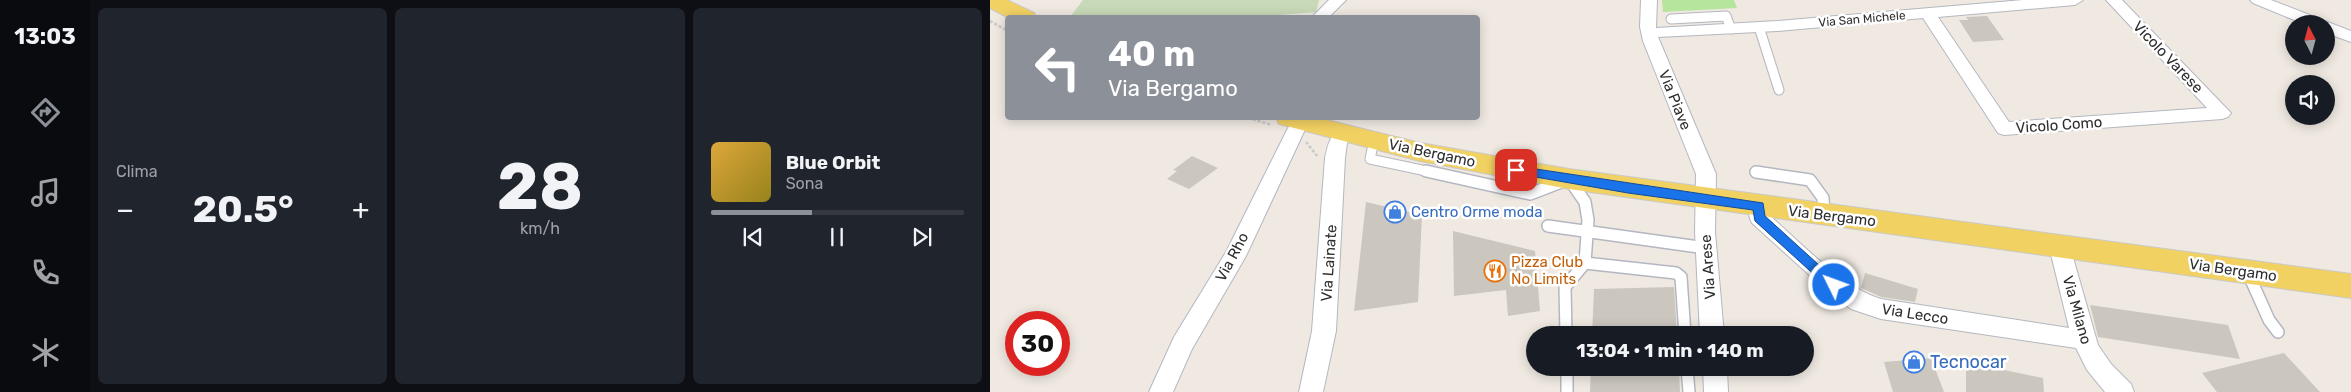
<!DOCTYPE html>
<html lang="it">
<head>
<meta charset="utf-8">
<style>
  :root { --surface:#171b24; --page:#20242c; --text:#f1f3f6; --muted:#9ea1a6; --line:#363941; --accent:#8c9099 }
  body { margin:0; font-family:Rubik,sans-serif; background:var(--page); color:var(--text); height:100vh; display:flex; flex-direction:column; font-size:19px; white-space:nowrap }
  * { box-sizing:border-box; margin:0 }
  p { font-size:16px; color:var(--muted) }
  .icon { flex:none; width:28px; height:28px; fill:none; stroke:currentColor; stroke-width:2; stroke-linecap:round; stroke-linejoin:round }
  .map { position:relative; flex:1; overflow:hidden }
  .side { display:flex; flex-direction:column; gap:8px; padding:8px; background:#0d0f14; width:900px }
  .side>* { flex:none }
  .top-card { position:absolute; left:15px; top:15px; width:475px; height:105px; border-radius:5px; box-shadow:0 2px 12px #0003; background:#8c9099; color:#fff; overflow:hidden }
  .needle { width:32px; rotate:354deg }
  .buttons { position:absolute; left:1295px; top:15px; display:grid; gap:10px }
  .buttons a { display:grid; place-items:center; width:50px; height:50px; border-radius:50%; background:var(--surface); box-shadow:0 2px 12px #0003; font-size:25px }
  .speed { position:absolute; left:15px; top:311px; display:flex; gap:10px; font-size:25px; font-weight:700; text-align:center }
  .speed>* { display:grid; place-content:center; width:65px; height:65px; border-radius:50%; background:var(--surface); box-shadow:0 2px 12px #0003; line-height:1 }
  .speed .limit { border:8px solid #d22; background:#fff; color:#111 }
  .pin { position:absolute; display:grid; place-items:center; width:42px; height:42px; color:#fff; margin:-21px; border-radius:10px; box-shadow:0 2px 8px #0006 }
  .me { position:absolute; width:55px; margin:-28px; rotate:312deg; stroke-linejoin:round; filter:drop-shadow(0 0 4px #0008) }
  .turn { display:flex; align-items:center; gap:18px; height:105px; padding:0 20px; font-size:22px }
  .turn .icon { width:65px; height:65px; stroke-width:2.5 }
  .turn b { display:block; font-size:35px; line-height:42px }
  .big { font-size:38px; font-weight:700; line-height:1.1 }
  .side .tile { flex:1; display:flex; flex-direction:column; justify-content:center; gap:8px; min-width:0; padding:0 18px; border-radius:8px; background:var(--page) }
  .side .dial { align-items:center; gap:0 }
  .dial b { font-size:65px; line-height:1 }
  .song { display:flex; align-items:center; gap:15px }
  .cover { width:60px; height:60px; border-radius:8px; background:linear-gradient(135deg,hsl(40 70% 55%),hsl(50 70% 35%)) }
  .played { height:5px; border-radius:2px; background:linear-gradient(90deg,var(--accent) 40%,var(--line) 40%) }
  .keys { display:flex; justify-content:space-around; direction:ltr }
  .heat { display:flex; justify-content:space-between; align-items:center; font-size:28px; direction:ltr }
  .side .tiles { flex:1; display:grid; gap:8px; grid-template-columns:repeat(3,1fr) }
  .trip { position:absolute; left:536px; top:326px; width:288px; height:50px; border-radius:25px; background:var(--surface); box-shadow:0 2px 12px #0003; font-weight:700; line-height:50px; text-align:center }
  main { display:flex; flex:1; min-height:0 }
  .dock { display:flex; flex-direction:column; width:90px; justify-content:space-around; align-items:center; background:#090b0e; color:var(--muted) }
  .dock .icon { width:35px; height:35px }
  .dock .active { color:var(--accent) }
  .dock b { font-size:22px; color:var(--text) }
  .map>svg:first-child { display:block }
</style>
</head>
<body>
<main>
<nav class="dock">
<b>13:03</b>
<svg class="icon active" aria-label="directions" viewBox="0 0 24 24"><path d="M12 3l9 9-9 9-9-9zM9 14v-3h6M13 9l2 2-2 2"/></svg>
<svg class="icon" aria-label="music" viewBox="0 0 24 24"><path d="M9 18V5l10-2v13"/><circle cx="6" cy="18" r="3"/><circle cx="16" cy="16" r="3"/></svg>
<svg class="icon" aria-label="phone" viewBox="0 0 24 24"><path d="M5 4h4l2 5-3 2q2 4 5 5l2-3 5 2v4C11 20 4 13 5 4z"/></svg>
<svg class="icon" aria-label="climate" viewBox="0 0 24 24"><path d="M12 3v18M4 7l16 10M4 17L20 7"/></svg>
</nav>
<section class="side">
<div class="tiles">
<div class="tile"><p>Clima</p>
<div class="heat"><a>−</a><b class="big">20.5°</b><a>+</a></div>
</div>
<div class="tile dial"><b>28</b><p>km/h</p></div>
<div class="tile">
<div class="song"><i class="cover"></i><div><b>Blue Orbit</b><p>Sona</p></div></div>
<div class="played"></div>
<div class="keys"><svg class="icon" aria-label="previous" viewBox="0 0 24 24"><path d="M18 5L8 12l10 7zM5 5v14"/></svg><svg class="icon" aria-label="pause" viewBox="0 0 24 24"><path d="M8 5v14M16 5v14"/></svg><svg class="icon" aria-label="next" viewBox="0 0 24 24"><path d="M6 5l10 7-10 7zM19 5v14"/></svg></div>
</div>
</div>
</section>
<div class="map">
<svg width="1361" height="392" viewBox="0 0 1361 392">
  <rect width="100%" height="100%" fill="#efe9e1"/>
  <!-- green -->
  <path fill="#b6e59e" d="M672 0H744L747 8 673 12Z"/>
  <!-- cemetery -->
  <path fill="#c8d9b8" d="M93 0H329L326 12 290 15 289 17H80Z"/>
  <!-- building -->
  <path fill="#cbc7bf" d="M997 16 1014 40 983 42 969 20H978L976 17Z
    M202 156 228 168 199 189 177 179 187 171 183 170Z
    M376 202 432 215 428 302 364 311Z
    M463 231 545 251 550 311 518 316 516 290 464 296Z
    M875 273 928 289 925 302 891 297 871 288Z
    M684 287 687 335H602L604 289Z
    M1100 305 1238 325 1250 359 1108 337Z
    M1294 353 1330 392H1227L1212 373Z
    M941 358 954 392H903L894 362Z
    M976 362 1053 378 1054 392H976Z
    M601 368H689L690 392H600Z"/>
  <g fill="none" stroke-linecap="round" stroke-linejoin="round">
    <!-- service-far1 casing -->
    <g stroke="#b4b7c1" stroke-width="11">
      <path id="service-far1" d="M681 19 736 16 741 29
        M769 27 789 90
        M384 140 380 159 441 172
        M766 172H769"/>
    </g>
    <!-- service casing -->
    <g stroke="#b4b7c1" stroke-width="14">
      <path id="service" d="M436 171 540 194 579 179 595 202 598 220 595 263 575 287 576 335
        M766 172 820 180 833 198 834 215
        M558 226 716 248
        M595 263 686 273 691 277 695 335
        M1258 273 1279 320 1288 332
        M577 368V392
        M697 368 699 392"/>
    </g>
    <!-- minor casing -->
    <g stroke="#b4b7c1" stroke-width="2">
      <path id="minor" d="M339 0H356L338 18H321Z
        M651 0H667L666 28 787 21 1033 0H1093L1085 5 948 17 1019 122 1217 108 1116 0H1132L1241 113 1238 117 1232 119 1014 135 1008 133 933 18 787 31 668 37 726 174 725 232 734 335H710L705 232 706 174 653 41 650 27Z
        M1260 0H1281L1361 31V42L1336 33V24H1314L1263 3Z
        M303 118H317L319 121 256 256 202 349 183 392H159L184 337 236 252Z
        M354 128 361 130 363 134 357 143 355 158 346 331 333 392H309L322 331 335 158C338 145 340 132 354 128Z
        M769 199 776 201 779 206V215C810 242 853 288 891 299L1079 328 1059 246 1062 240 1070 238 1078 240 1108 345 1121 364 1141 384 1144 392H1115L1097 370 1086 348 891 319 861 309 837 291 762 223C758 216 758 208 762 201Z
        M713 368H737L738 392H714Z"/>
    </g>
    <!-- primary casing -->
    <g stroke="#c9c9c9" stroke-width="2">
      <path id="primary" d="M0 0H17L44 13 46 18H19L0 8Z
        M286 118H329L430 143 579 169 1361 274V298L579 189 430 161 289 124Z"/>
    </g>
    <!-- path -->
    <path stroke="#c9c9c9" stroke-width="2.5" stroke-dasharray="3 2" stroke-linecap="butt" d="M0 21 18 31
      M258 118 282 125
      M316 142 328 157"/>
    <!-- service-far1 -->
    <use href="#service-far1" stroke="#fff" stroke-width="9"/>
    <!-- service -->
    <use href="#service" stroke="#fff" stroke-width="11"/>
    <!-- minor -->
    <use href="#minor" fill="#fff" fill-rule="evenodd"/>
    <!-- primary -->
    <use href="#primary" fill="#f2d163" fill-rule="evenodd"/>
  </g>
  <!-- route -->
  <path fill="#1a73e8" stroke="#114b97" d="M526 166 773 203 775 216 851 285 844 290 840 289 765 221 763 210 638 193 522 173V168Z"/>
  <!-- icons -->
  <defs>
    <g id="shop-ring" transform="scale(1.125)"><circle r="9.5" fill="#fff" stroke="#3f7fe0" stroke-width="1.5"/><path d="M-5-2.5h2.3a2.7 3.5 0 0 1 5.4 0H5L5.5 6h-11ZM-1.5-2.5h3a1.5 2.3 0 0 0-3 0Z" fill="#3f7fe0"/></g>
    <g id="restaurant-ring" transform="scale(1.125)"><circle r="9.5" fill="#fff" stroke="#e8710a" stroke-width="1.5"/><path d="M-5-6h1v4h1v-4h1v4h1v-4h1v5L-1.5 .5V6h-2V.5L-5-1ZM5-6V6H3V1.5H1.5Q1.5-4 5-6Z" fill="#e8710a"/></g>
  </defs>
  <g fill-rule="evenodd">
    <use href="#shop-ring" x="405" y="212"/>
    <use href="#restaurant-ring" x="505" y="271"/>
    <use href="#shop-ring" x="924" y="362"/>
  </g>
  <g text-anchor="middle" stroke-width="5" stroke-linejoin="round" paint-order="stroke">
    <!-- far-street labels -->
    <g font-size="12" fill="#2e2e2e" stroke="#fff">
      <text transform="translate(872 19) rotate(-5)" y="4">Via San Michele</text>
    </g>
    <!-- street labels -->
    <g font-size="15" fill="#2e2e2e" stroke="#fff">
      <text transform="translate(1178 57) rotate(46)" y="5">Vicolo Varese</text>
      <text transform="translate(685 100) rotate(68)" y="5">Via Piave</text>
      <text transform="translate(1069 125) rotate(-4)" y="5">Vicolo Como</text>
      <text transform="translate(442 153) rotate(12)" y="5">Via Bergamo</text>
      <text transform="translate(842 216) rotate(7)" y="5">Via Bergamo</text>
      <text transform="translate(242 257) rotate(-62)" y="5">Via Rho</text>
      <text transform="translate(339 263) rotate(-86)" y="5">Via Lainate</text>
      <text transform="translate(718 267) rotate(-94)" y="5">Via Arese</text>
      <text transform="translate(1243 270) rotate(8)" y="5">Via Bergamo</text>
      <text transform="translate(1087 310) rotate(74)" y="5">Via Milano</text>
      <text transform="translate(925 314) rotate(9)" y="5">Via Lecco</text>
    </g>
    <!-- shop labels -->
    <g font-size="15" fill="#366cbe" stroke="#fff" text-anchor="start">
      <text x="421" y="217">Centro Orme moda</text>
    </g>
    <!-- food labels -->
    <g font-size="15" fill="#c56008" stroke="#fff" text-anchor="start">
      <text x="521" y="267">Pizza Club<tspan x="521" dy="17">No Limits</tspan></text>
    </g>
    <!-- near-shop labels -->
    <g font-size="18" fill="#366cbe" stroke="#fff" text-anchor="start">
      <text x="940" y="368">Tecnocar</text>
    </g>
  </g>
</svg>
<div class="buttons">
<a><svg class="needle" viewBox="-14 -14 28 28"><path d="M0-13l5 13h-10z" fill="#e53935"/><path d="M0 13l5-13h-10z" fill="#9ea1a6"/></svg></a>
<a><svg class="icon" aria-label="sound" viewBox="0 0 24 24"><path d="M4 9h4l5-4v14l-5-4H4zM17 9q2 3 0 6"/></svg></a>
</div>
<div class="speed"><div class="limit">30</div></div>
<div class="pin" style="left:526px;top:170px;background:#d93025"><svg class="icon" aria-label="arrive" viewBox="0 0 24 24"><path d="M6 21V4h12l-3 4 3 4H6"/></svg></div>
<svg class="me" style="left:844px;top:285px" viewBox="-20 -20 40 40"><circle r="17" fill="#1a73e8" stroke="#fff" stroke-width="3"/><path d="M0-11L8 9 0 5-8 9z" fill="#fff"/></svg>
<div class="trip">13:04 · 1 min · 140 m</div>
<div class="top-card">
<div class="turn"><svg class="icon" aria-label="left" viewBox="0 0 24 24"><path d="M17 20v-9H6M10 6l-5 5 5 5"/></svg><div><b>40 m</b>Via Bergamo</div></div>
</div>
</div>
</main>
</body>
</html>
